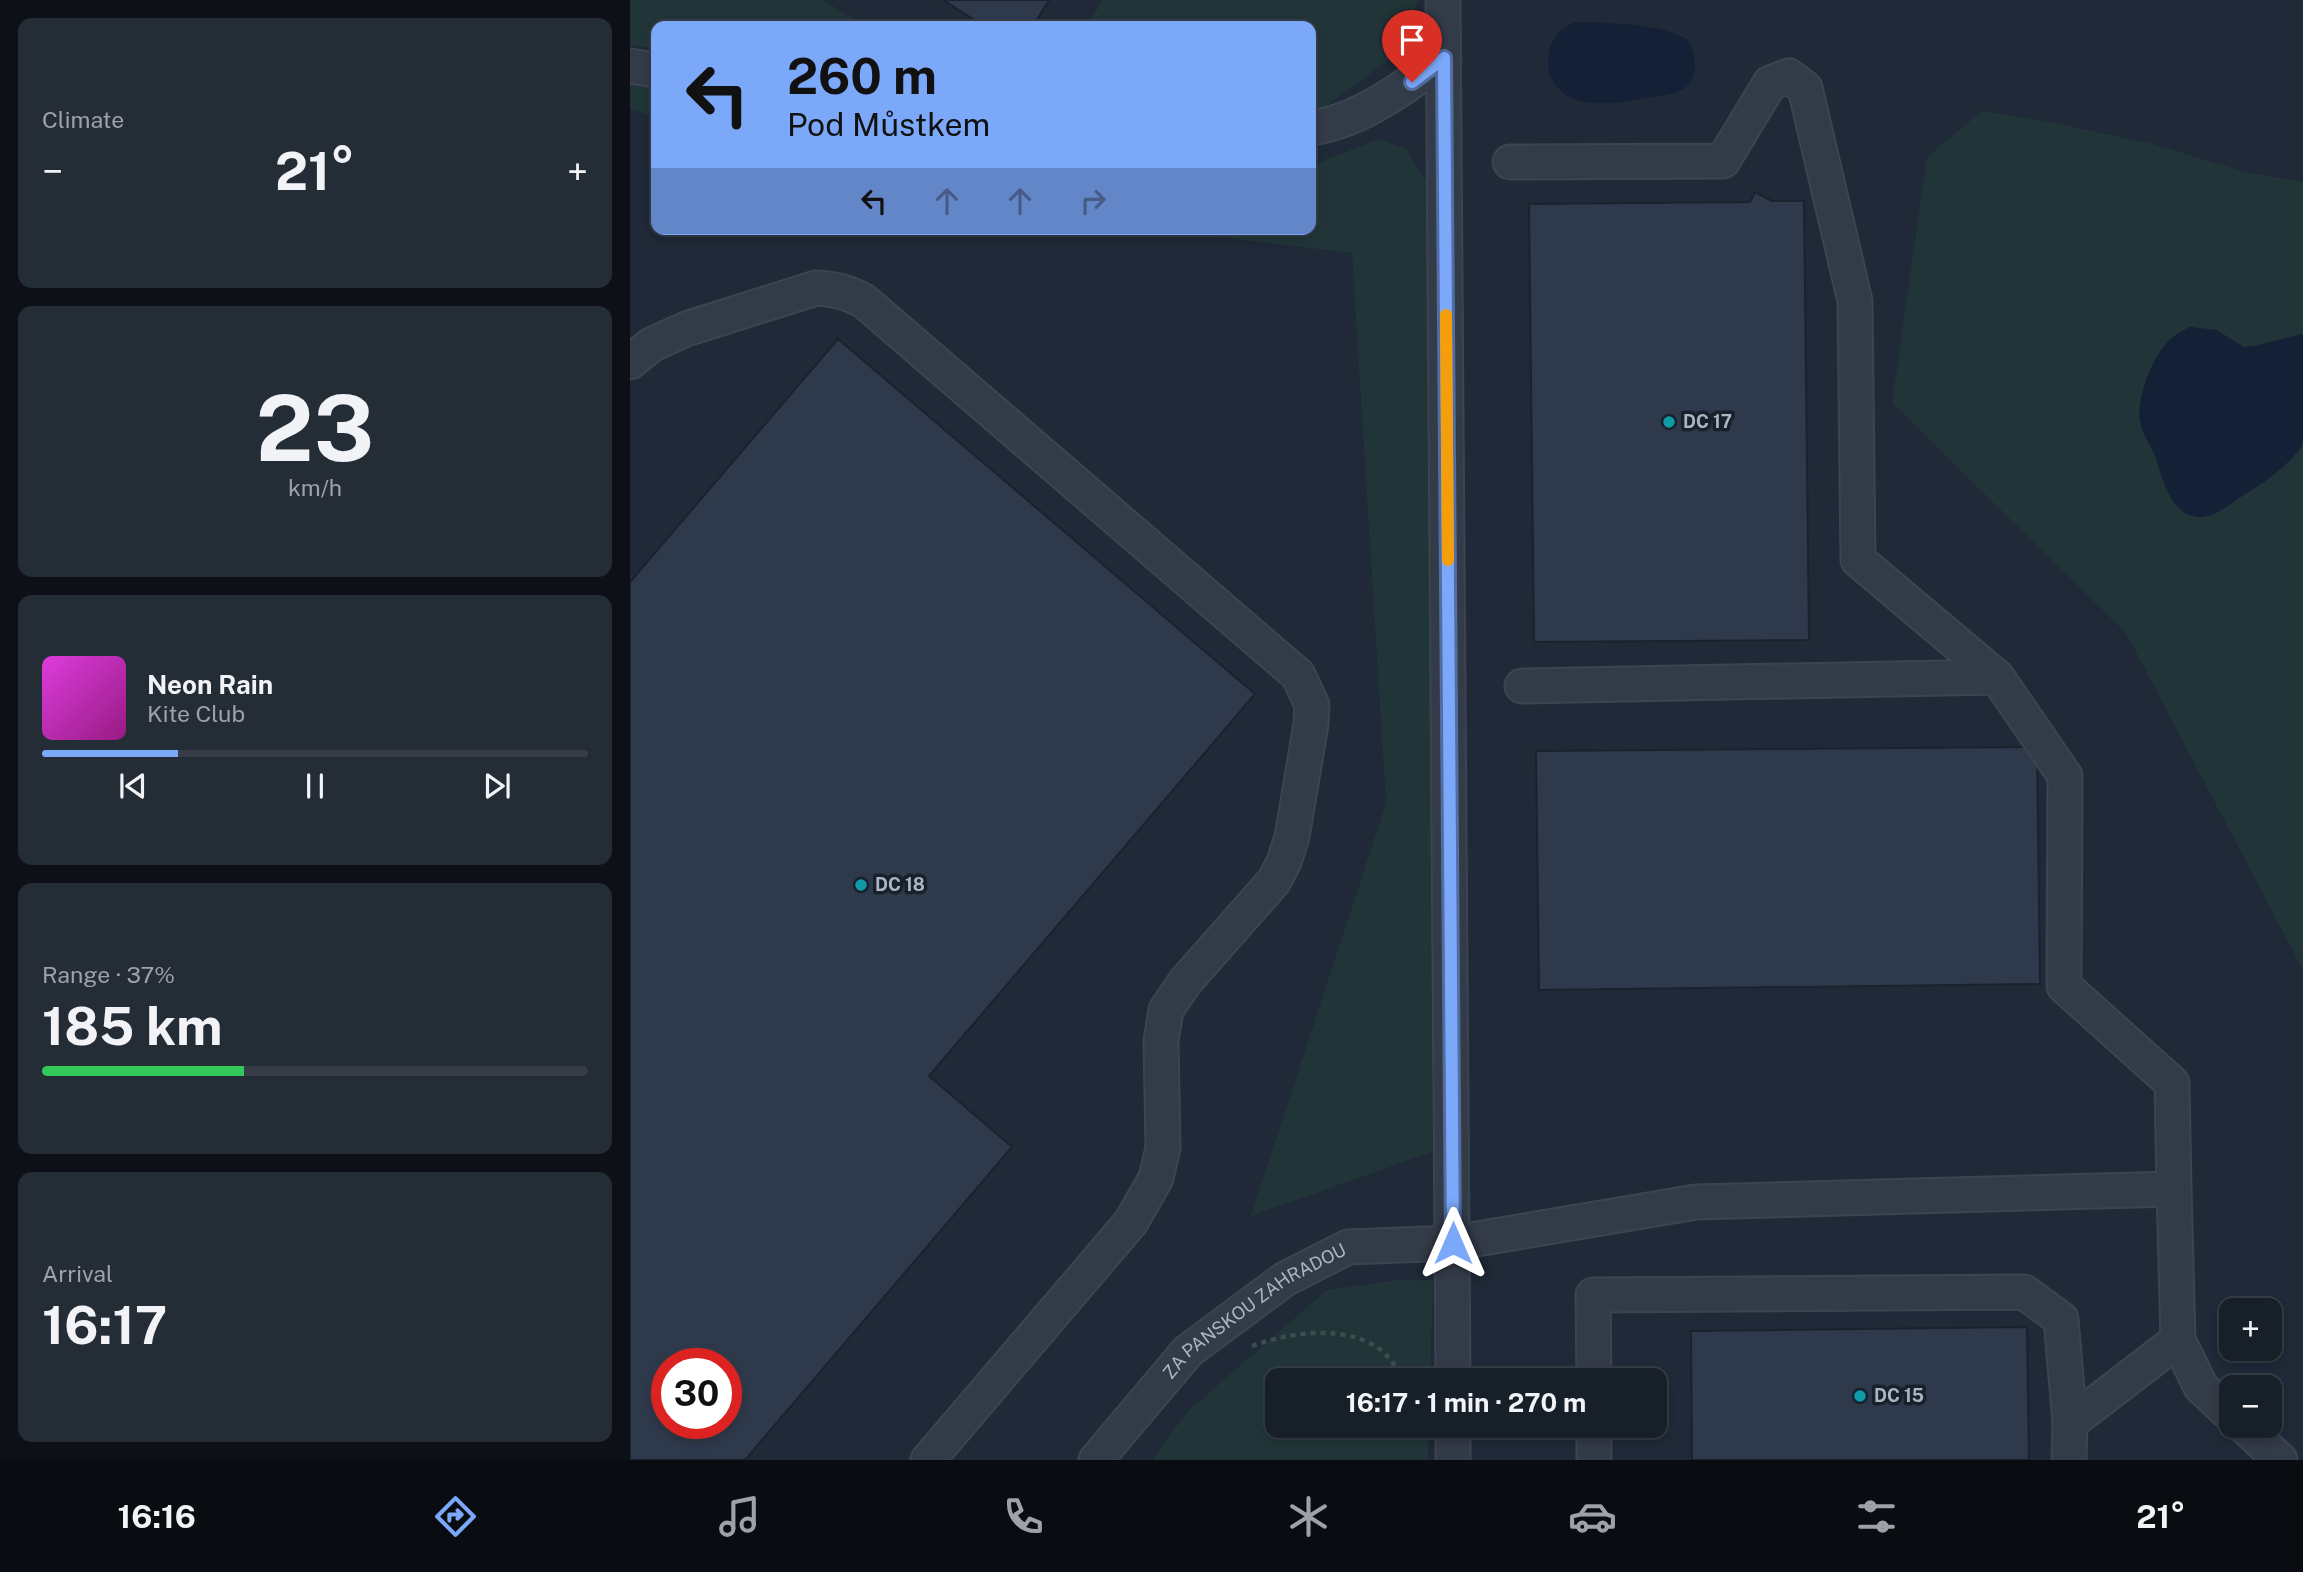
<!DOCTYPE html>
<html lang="en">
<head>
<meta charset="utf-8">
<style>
  :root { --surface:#171f29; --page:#242c35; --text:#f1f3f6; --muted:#9ea2a8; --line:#363d46; --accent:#7ca8fa }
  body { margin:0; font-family:"Public Sans",sans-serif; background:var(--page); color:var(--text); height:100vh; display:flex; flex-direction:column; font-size:26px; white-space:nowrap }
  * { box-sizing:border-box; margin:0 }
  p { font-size:23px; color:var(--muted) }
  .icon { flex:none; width:38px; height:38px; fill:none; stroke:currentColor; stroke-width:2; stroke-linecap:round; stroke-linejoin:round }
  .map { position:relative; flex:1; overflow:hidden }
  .panel { display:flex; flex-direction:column; gap:18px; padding:18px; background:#0d1117; width:630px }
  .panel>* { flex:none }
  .top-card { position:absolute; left:21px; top:21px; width:665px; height:214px; border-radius:14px; box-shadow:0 4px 10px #0003,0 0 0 2px var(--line); background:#7ca8fa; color:#111; overflow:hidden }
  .tools { position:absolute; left:1589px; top:1298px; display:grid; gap:14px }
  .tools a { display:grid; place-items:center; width:63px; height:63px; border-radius:14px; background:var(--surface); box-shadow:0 4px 10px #0003,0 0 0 2px var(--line); font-size:35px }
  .speed { position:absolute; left:21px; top:1348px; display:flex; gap:14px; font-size:35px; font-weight:700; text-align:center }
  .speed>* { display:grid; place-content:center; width:91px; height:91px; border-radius:50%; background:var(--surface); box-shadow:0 4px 10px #0003,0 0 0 2px var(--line); line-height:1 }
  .speed .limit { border:10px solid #d22; background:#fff; color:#111 }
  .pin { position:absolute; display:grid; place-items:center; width:60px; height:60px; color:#fff; margin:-72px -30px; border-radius:50% 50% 50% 0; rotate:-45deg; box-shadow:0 0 7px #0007 }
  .pin .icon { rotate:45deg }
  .me { position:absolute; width:77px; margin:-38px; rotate:0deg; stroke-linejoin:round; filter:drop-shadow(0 0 5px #0008) }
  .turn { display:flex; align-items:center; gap:24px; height:147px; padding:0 21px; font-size:32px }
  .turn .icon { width:91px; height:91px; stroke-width:2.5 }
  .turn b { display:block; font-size:49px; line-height:60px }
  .lanes { display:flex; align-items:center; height:66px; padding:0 21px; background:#0003; justify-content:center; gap:35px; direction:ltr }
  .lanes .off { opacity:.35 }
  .big { font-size:52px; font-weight:700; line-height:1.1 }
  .panel .widget { flex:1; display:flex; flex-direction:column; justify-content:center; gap:10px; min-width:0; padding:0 24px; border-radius:14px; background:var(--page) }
  .panel .dial { align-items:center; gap:0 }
  .dial b { font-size:91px; line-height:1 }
  .song { display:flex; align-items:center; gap:21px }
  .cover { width:84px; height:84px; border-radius:10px; background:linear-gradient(135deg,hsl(300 70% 55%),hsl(310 70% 35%)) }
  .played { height:7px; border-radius:4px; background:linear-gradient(90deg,var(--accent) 25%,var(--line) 25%) }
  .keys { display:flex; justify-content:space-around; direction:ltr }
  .heat { display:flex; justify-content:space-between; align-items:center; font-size:38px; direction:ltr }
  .charge { height:10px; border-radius:5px; background:linear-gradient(90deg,#34c759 37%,var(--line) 0) }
  .trip { position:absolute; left:635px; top:1368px; width:402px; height:70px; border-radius:14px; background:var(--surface); box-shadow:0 4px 10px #0003,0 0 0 2px var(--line); font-weight:700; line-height:70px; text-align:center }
  .dock { display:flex; height:112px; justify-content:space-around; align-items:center; background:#090c10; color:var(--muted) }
  .dock .icon { width:49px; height:49px }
  .dock .active { color:var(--accent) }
  .dock b { font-size:32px; color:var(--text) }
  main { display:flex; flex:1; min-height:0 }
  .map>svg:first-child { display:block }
</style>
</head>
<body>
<main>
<section class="panel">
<div class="widget"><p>Climate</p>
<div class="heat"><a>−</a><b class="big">21°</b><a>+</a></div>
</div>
<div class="widget dial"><b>23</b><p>km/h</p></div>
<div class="widget">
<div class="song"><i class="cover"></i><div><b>Neon Rain</b><p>Kite Club</p></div></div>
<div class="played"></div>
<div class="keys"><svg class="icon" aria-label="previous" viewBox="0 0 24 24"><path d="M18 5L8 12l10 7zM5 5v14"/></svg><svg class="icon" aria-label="pause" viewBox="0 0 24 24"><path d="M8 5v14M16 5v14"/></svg><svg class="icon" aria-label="next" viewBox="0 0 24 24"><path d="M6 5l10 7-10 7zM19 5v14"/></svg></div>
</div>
<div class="widget"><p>Range · 37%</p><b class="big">185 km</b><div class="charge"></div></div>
<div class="widget"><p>Arrival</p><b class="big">16:17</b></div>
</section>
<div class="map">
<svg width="1673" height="1460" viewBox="0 0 1673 1460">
  <rect width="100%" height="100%" fill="#1f2937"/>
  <!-- green -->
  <path fill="#213538" d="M0 0H193L235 26H26V48L0 45Z
    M473 0H788L765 55 691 110 681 111V26H457Z
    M0 82 26 86V122L18 114 0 109Z
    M1352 111 1410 120 1519 143 1619 173 1673 182V334L1624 346 1614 347 1586 330 1560 327 1542 338 1510 404 1509 417 1512 431 1525 456 1532 479 1583 514C1614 494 1651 476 1673 444V970L1496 633 1262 403 1297 157Z
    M748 139 777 149 800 189 802 1152 621 1216 756 803 722 253 519 229H681V166Z
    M769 1280H803L800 1381H648V1426H799L798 1460H522L557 1412 697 1290Z"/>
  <!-- water -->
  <path fill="#132035" d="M946 22C984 24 1025 22 1059 40 1064 55 1070 73 1057 86 1047 95 1028 96 1015 98 986 103 944 112 924 83 918 74 917 64 919 52 923 36 931 28 946 22Z
    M1560 327 1586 330 1614 347 1624 346 1673 334V444C1659 465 1638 480 1617 493 1603 501 1586 518 1569 517 1539 515 1533 477 1525 455 1517 438 1507 425 1510 405 1513 383 1525 352 1542 338 1547 333 1554 330 1560 327Z"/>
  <!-- building -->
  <path fill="#2e394c" stroke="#1a222e" stroke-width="2" fill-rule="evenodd" d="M313 0H419L403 26H354Z
    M1125 192 1142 201H1174L1179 640 904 642 899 204 1120 202Z
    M208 339 625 694 299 1076 382 1147 115 1460H0V582ZM37 1363H96V1423H37Z
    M1407 747 1410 984 909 990 906 751Z
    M1397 1327 1399 1460H1062L1061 1331Z"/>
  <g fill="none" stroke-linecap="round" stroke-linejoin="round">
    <!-- minor casing -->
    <g stroke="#3c4451" stroke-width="37">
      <g id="minor">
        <path d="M813 0 823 1381"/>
        <path d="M0 66 26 70"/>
        <path d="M681 128C730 121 775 87 814 58"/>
        <path d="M880 162 1093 161 1140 83 1159 76 1175 88 1225 301 1228 560 1367 677"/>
        <path d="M0 362 21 345 56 329 186 288C205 289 217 292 234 301L668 675 682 705 681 724 662 837 654 862 644 881 555 982 536 1010 531 1041 533 1148 526 1178 501 1222 298 1460"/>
        <path d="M892 686 1367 677 1435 776 1434 986 1542 1083 1544 1189"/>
        <path d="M964 1381 963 1295 1394 1292 1431 1319 1440 1423 1439 1460"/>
        <path d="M1440 1423 1548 1340"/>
        <path d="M823 1426V1460"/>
        <path d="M964 1426V1460"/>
        <path d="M1614 1426 1650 1460"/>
        <path id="s1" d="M466 1460 558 1351 655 1279 718 1247 823 1243 1066 1202 1544 1189 1548 1340 1571 1387 1601 1415"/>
      </g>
    </g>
    <!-- path -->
    <path stroke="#3a4e51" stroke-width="4.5" stroke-dasharray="5 5" stroke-linecap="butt" d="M622 1346C660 1332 716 1324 751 1350 761 1358 768 1371 775 1381"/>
    <!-- minor -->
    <use href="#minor" stroke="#333b48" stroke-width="33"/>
  </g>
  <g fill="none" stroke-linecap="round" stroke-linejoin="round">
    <!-- route casing -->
    <g stroke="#516da2" stroke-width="18">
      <path id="route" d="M782 82 814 58 823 1243"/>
    </g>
    <!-- route -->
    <use href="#route" stroke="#7ca8fa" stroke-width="12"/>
    <!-- slow -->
    <path stroke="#f59e0b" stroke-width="12" d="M816 315 818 560"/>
  </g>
  <!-- markers -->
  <g fill="#0f9aa8" stroke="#18202c" stroke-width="2.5">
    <circle cx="1039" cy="422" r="7"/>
    <circle cx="231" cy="885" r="7"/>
    <circle cx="1230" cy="1396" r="7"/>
  </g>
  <g text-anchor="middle" stroke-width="7" stroke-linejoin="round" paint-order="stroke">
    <!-- poi labels -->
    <g font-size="18" font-weight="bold" fill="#adb5c5" stroke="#18202c" text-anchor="start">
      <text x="1053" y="428">DC 17</text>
      <text x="245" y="891">DC 18</text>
      <text x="1244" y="1402">DC 15</text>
    </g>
    <!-- street labels -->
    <g font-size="18" fill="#adb5c5" stroke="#18202c">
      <text dy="6" stroke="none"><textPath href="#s1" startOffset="220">ZA PANSKOU ZAHRADOU</textPath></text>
    </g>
  </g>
</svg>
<div class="tools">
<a>+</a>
<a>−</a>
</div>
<div class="speed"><div class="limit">30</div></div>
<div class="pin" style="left:782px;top:82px;background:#d93025"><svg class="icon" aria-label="arrive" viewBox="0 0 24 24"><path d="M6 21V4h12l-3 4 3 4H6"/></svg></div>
<svg class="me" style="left:823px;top:1243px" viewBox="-20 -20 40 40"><path d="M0-17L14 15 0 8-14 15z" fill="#7ca8fa" stroke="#fff" stroke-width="4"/></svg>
<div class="trip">16:17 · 1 min · 270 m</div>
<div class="top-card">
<div class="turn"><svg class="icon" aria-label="left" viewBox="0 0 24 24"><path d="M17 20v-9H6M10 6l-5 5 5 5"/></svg><div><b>260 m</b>Pod Můstkem</div></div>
<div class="lanes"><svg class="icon" aria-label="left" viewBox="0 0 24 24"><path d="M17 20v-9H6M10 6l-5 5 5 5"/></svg><svg class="icon off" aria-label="ahead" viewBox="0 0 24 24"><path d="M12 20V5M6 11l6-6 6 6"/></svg><svg class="icon off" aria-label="ahead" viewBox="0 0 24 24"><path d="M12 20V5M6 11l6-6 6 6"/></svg><svg class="icon off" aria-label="right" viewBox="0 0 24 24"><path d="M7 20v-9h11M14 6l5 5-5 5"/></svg></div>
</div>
</div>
</main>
<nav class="dock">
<b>16:16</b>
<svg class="icon active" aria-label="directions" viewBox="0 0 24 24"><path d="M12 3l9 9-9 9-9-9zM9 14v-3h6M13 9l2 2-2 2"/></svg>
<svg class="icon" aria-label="music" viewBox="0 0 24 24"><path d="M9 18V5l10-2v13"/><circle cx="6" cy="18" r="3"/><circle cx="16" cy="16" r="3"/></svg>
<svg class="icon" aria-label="phone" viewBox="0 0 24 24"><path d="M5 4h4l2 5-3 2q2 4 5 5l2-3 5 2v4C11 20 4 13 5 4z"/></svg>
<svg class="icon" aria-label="climate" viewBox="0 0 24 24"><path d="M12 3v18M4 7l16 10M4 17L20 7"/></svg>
<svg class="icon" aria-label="car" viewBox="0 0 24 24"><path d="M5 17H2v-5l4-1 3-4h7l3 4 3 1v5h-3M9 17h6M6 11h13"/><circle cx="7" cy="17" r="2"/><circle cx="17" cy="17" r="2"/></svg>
<svg class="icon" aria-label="filters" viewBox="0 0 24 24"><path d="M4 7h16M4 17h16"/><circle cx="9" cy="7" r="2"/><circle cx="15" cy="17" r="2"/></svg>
<b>21°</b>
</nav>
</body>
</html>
